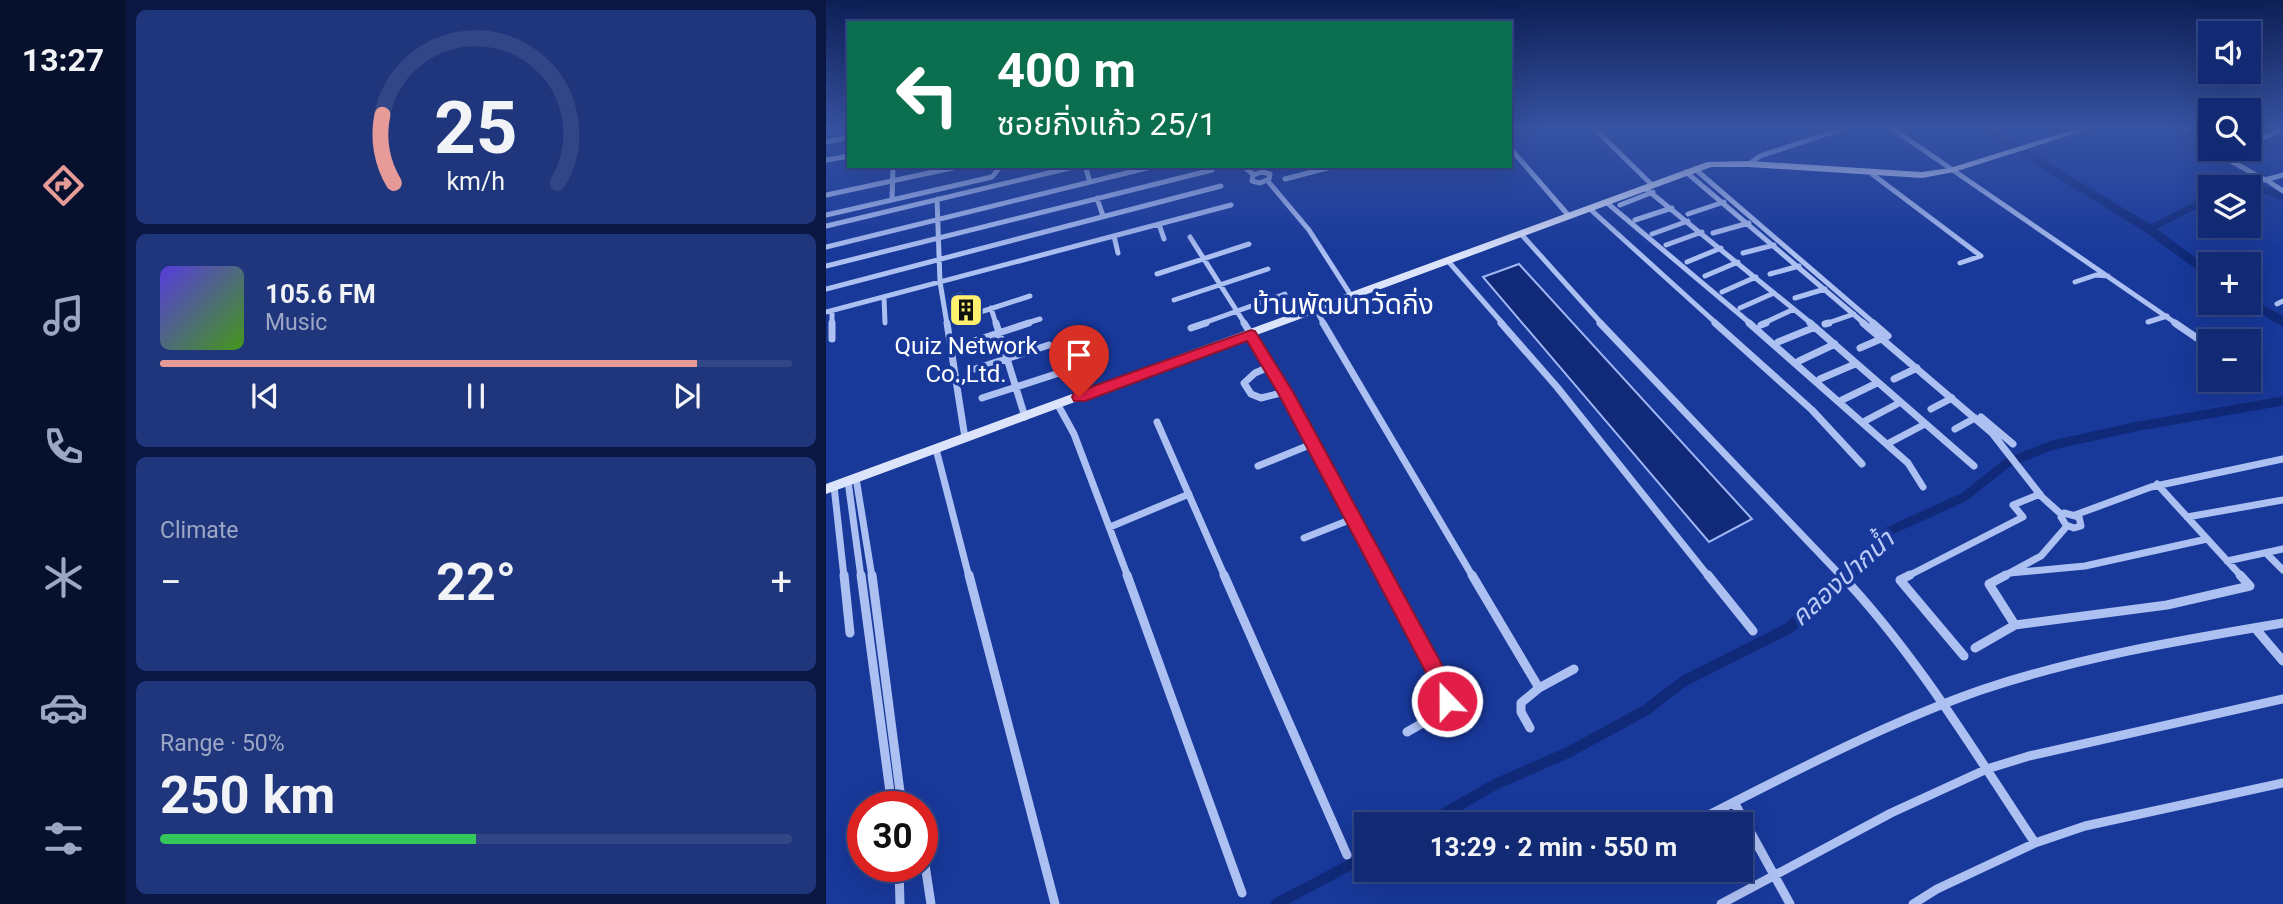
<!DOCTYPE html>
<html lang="en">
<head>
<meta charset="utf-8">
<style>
  :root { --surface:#122a74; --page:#1f367c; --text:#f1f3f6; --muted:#9ca7c5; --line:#314686; --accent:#e69b98 }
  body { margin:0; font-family:Roboto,"Noto Sans Thai",sans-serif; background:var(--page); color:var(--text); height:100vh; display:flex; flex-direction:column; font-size:26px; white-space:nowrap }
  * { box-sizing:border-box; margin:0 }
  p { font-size:23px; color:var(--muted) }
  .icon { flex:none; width:38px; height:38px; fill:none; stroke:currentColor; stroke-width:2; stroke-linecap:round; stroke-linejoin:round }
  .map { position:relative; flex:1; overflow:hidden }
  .details { display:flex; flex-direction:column; gap:10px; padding:10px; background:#0a1740; width:700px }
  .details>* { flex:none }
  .guide { position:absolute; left:21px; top:21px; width:665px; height:147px; border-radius:0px; box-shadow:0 7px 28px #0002,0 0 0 2px var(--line); background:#0b6e4f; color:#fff; overflow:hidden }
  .controls { position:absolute; left:1372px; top:21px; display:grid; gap:14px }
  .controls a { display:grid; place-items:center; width:63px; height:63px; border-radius:0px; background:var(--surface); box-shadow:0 7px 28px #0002,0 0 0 2px var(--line); font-size:35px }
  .speed { position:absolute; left:21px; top:791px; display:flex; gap:14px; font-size:35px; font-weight:700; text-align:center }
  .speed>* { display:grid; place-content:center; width:91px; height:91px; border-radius:50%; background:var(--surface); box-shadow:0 7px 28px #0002,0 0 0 2px var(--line); line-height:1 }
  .speed .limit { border:10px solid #d22; background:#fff; color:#111 }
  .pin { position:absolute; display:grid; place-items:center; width:60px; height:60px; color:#fff; margin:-72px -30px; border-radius:50% 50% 50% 0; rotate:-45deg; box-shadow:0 0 7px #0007 }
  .pin .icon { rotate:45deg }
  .me { position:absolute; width:77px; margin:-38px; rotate:338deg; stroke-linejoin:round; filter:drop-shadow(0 0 5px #0008) }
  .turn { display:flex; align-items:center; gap:24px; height:147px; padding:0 35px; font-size:32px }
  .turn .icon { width:91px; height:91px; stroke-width:2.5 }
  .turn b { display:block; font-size:49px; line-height:60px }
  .big { font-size:52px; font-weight:700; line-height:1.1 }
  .details .widget { flex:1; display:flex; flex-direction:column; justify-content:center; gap:10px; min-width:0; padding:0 24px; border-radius:10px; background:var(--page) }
  .details .dial { align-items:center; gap:0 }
  .dial svg { height:182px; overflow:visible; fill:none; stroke:var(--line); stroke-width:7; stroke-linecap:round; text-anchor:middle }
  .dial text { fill:var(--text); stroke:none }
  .song { display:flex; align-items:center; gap:21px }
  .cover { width:84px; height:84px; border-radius:10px; background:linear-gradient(135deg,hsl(250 70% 55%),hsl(100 70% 35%)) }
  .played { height:7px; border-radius:4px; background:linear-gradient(90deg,var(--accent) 85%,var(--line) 85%) }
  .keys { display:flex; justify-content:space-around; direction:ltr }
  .heat { display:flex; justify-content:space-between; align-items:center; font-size:38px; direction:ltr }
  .charge { height:10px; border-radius:5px; background:linear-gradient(90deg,#34c759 50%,var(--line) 0) }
  .trip { position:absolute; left:528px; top:812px; width:399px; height:70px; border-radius:0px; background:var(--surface); box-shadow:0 7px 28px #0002,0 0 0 2px var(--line); font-weight:700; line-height:70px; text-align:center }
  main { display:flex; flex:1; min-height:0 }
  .tab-bar { display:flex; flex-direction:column; width:126px; justify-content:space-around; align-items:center; background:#07112e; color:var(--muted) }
  .tab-bar .icon { width:49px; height:49px }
  .tab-bar .current { color:var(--accent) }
  .tab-bar b { font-size:32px; color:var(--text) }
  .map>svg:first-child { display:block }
</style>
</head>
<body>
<main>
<nav class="tab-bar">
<b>13:27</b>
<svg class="icon current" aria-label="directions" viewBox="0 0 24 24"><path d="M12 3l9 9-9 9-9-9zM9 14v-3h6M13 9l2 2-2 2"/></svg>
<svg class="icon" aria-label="music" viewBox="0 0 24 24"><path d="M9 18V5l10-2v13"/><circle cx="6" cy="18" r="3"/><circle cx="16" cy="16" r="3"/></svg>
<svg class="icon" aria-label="phone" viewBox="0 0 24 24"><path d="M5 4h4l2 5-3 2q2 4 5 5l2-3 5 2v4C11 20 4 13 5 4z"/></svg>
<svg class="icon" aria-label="climate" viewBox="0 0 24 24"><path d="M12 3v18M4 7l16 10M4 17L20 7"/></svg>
<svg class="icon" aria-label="car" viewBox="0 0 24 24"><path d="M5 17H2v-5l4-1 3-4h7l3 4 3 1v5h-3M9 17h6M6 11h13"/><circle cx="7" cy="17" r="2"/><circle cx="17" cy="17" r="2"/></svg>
<svg class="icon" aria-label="filters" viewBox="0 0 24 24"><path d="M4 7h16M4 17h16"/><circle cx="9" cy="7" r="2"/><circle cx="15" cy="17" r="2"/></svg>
</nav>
<section class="details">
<div class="widget dial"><svg viewBox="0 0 100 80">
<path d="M14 69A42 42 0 1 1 86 69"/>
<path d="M14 69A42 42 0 0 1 9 39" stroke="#e69b98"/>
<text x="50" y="56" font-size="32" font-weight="700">25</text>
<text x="50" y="72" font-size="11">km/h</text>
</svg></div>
<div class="widget">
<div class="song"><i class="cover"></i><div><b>105.6 FM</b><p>Music</p></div></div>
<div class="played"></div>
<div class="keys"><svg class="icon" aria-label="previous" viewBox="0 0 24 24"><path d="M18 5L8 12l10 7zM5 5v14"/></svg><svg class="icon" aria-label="pause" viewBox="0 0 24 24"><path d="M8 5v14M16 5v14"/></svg><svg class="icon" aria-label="next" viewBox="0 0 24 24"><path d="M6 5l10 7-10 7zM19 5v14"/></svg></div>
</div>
<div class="widget"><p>Climate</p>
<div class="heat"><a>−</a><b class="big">22°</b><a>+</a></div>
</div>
<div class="widget"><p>Range · 50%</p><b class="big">250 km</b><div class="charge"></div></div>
</section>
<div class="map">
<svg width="1457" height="904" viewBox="0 0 1457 904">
  <rect width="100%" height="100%" fill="#18389a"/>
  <!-- water -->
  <path fill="#102978" stroke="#a0b7f4" stroke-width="2" d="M693 264 926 519 883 542 657 277Z"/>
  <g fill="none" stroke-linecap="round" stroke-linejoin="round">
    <!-- canal-far2 -->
    <path stroke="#102978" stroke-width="7" d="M1405 187 1421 183 1457 197
      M1323 229 1384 198"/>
    <!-- canal-far1 -->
    <path stroke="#102978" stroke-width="9" d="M1023 577 1059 533 1138 497 1181 463 1227 445 1313 426 1457 401"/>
    <!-- canal -->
    <path stroke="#102978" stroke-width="11" d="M600 824 668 785 743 752 820 710 858 681 963 628 1025 575
      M450 904 541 856"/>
    <!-- river -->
    <path fill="#102978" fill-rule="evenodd" d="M1153 129H1166L1327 226 1384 269V279L1319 232Z
      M1423 297 1457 316V327L1418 304 1423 303Z"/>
    <!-- street-far2 -->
    <path stroke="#adc0f2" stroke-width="5" d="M769 129 826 185
      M1067 129 1351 324
      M1359 130 1362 129
      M0 142 23 137
      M1423 144 1457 129
      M684 148 743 216
      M1411 149 1396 156 1439 180 1457 175
      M0 160 23 156
      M923 164 934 156 1016 129
      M259 166 264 182
      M417 166 428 175
      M48 167 53 166
      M869 169 1049 324
      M436 172 444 174 443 179 434 183 426 181 427 175Z
      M860 172 1039 324
      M1046 174 1155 256 1134 263
      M459 179 509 166
      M441 180 483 230 526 297
      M1442 181 1457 191
      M819 188 986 324
      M0 195 131 167
      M271 198 277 216
      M111 199 114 282 121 324
      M66 200 67 166
      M780 202 925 324
      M794 205 827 192
      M764 209 891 324
      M862 214 898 202
      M0 215 166 177 175 166
      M809 220 846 208
      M333 224 338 239
      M0 226 252 166
      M887 233 923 223
      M695 234 776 324
      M826 234 862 221
      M288 236 292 253
      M364 237 419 324
      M840 245 876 232
      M0 247 329 166
      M917 253 948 245
      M622 261 677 324
      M861 262 895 248
      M0 266 386 170
      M331 274 423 244
      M944 274 973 266
      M879 276 912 262
      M1249 282 1270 275 1282 276
      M0 289 395 186
      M896 292 930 277
      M58 297 59 323
      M969 298 999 289
      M348 300 442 269
      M1451 304 1457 301
      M165 308 170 324
      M914 308 948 293
      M490 310 498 324
      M6 311V324
      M0 312 405 205
      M136 318 204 296
      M1322 322 1341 316
      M198 324 214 319
      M375 324 459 294
      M936 324 968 309
      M999 324 1028 314"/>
    <!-- street-far1 -->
    <path stroke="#adc0f2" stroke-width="7" d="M6 323V339
      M121 323 139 438
      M170 323 199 417
      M418 323 445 366 558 577
      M497 323 647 577
      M675 323 731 387 883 577
      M774 323 1016 577
      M889 323 986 410 1036 464
      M923 323 1082 463 1097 487
      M984 323 1148 466
      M1037 323 1166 433 1216 497 1236 515
      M1047 323 1062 336
      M1349 323 1384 347
      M999 324 1003 323
      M935 325 940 323
      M365 328 380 323
      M952 342 989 327
      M142 343 203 323
      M1034 348 1057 338
      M973 361 1009 344
      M445 366 429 373 418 383 425 394 435 398 459 392
      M149 369 223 345
      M994 379 1029 364
      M1068 379 1091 368
      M156 398 233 373
      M1016 400 1051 383
      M232 405 248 434 302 577
      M1105 409 1126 398
      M1155 417 1187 444
      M1039 421 1073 403
      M331 422 399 577
      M1129 429 1149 418
      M1063 443 1099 424
      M110 449 143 577
      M432 466 486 444
      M30 478 46 577
      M22 481 35 577
      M1331 484 1416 577
      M8 486 18 577
      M1238 513 1253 517 1255 526 1248 528 1240 525 1235 517Z
      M1249 515 1325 487 1457 459
      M1361 517 1457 500
      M284 527 363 494
      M478 538 526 519
      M1440 553 1457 570
      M1401 561 1457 549
      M1184 573 1259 566 1381 539
      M1080 577 1197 517 1187 505 1214 494
      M1176 577 1215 556 1241 526"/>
    <!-- street -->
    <path stroke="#adc0f2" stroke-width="9" d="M18 575 24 633
      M35 575 66 807
      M46 575 76 807
      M143 575 229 904
      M301 575 416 893
      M398 575 521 855
      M557 575 620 692C619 714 598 722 581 732
      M646 575 713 688
      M882 575 927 631
      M1015 575C1090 654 1149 753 1209 843L1111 889 1087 904
      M1084 575 1074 580 1138 656
      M1180 575 1163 584 1189 625
      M1429 628 1457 661
      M1149 648 1189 625 1341 605 1424 586 1414 575
      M704 728 695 712V703L713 688 748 669
      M908 802 964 904
      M865 824C960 776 1055 725 1155 690 1253 657 1356 640 1457 623
      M1209 843 1259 826 1457 783
      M96 845 105 904
      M73 866 74 904
      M895 904 1065 813 1161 769 1203 756 1457 699"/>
    <!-- secondary -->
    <path fill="#dce4fc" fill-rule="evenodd" d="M1250 129H1264L1128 172 1096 178 923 167H885L0 494V484L881 162 923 161 1096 172 1124 168Z"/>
  </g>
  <!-- shaded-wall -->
  <path fill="#1b3682" d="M136 290 145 302 147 309 135 313 126 301Z"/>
  <!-- building -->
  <path fill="#264db9" stroke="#1b3682" stroke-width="2" d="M136 290 138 297 126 301 124 294Z"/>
  <!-- sky -->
  <linearGradient id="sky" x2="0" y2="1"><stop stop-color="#0d1f55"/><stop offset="0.5" stop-color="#3753a3"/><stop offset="1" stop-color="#3753a3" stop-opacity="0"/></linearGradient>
  <rect width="1457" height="256" fill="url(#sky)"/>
  <!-- route -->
  <path fill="#e11d48" stroke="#92132f" stroke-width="2" d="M425 330 429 331 467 392 627 685 631 701 628 708 621 711 614 708 611 693 452 393 421 341 259 401H248L246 397 248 393Z"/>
  <!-- icons -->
  <defs>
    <g id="building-square" transform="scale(1.75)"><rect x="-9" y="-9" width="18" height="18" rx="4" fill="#fff06e" stroke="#18389a"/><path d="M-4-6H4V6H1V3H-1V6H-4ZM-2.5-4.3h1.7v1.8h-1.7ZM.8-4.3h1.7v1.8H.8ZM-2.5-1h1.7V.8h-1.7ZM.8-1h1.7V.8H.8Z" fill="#111"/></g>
  </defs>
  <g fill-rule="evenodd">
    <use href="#building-square" x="140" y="310"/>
  </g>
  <g text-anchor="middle" stroke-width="7" stroke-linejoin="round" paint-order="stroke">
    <!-- poi labels -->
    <g font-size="24" fill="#fff" stroke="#18389a">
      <text x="140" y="354">Quiz Network<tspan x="140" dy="28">Co.,Ltd.</tspan></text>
    </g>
    <!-- water labels -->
    <g font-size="26" font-style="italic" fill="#bacbf8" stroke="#18389a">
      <text transform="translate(1016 578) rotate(-42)" y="9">คลองปากน้ำ</text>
    </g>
    <!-- quarter labels -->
    <g font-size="28" fill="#fff" stroke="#18389a">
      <text x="517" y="314">บ้านพัฒนาวัดกิ่ง</text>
    </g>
  </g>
</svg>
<div class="controls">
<a><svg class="icon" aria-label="sound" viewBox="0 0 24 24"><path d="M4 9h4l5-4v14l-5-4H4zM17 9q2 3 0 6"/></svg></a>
<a><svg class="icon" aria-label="search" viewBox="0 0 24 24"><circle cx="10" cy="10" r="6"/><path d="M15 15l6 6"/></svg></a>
<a><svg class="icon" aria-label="layers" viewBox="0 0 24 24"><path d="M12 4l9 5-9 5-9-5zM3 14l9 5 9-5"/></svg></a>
<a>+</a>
<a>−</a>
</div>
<div class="speed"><div class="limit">30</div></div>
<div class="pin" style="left:253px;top:397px;background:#d93025"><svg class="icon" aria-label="arrive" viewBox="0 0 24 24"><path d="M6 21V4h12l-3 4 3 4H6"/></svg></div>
<svg class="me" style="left:621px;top:701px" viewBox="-20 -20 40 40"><circle r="17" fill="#e11d48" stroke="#fff" stroke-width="3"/><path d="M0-11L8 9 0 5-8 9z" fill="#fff"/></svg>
<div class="trip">13:29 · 2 min · 550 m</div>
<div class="guide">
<div class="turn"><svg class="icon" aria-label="left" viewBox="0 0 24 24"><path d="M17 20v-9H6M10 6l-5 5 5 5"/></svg><div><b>400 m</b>ซอยกิ่งแก้ว 25/1</div></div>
</div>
</div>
</main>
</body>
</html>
